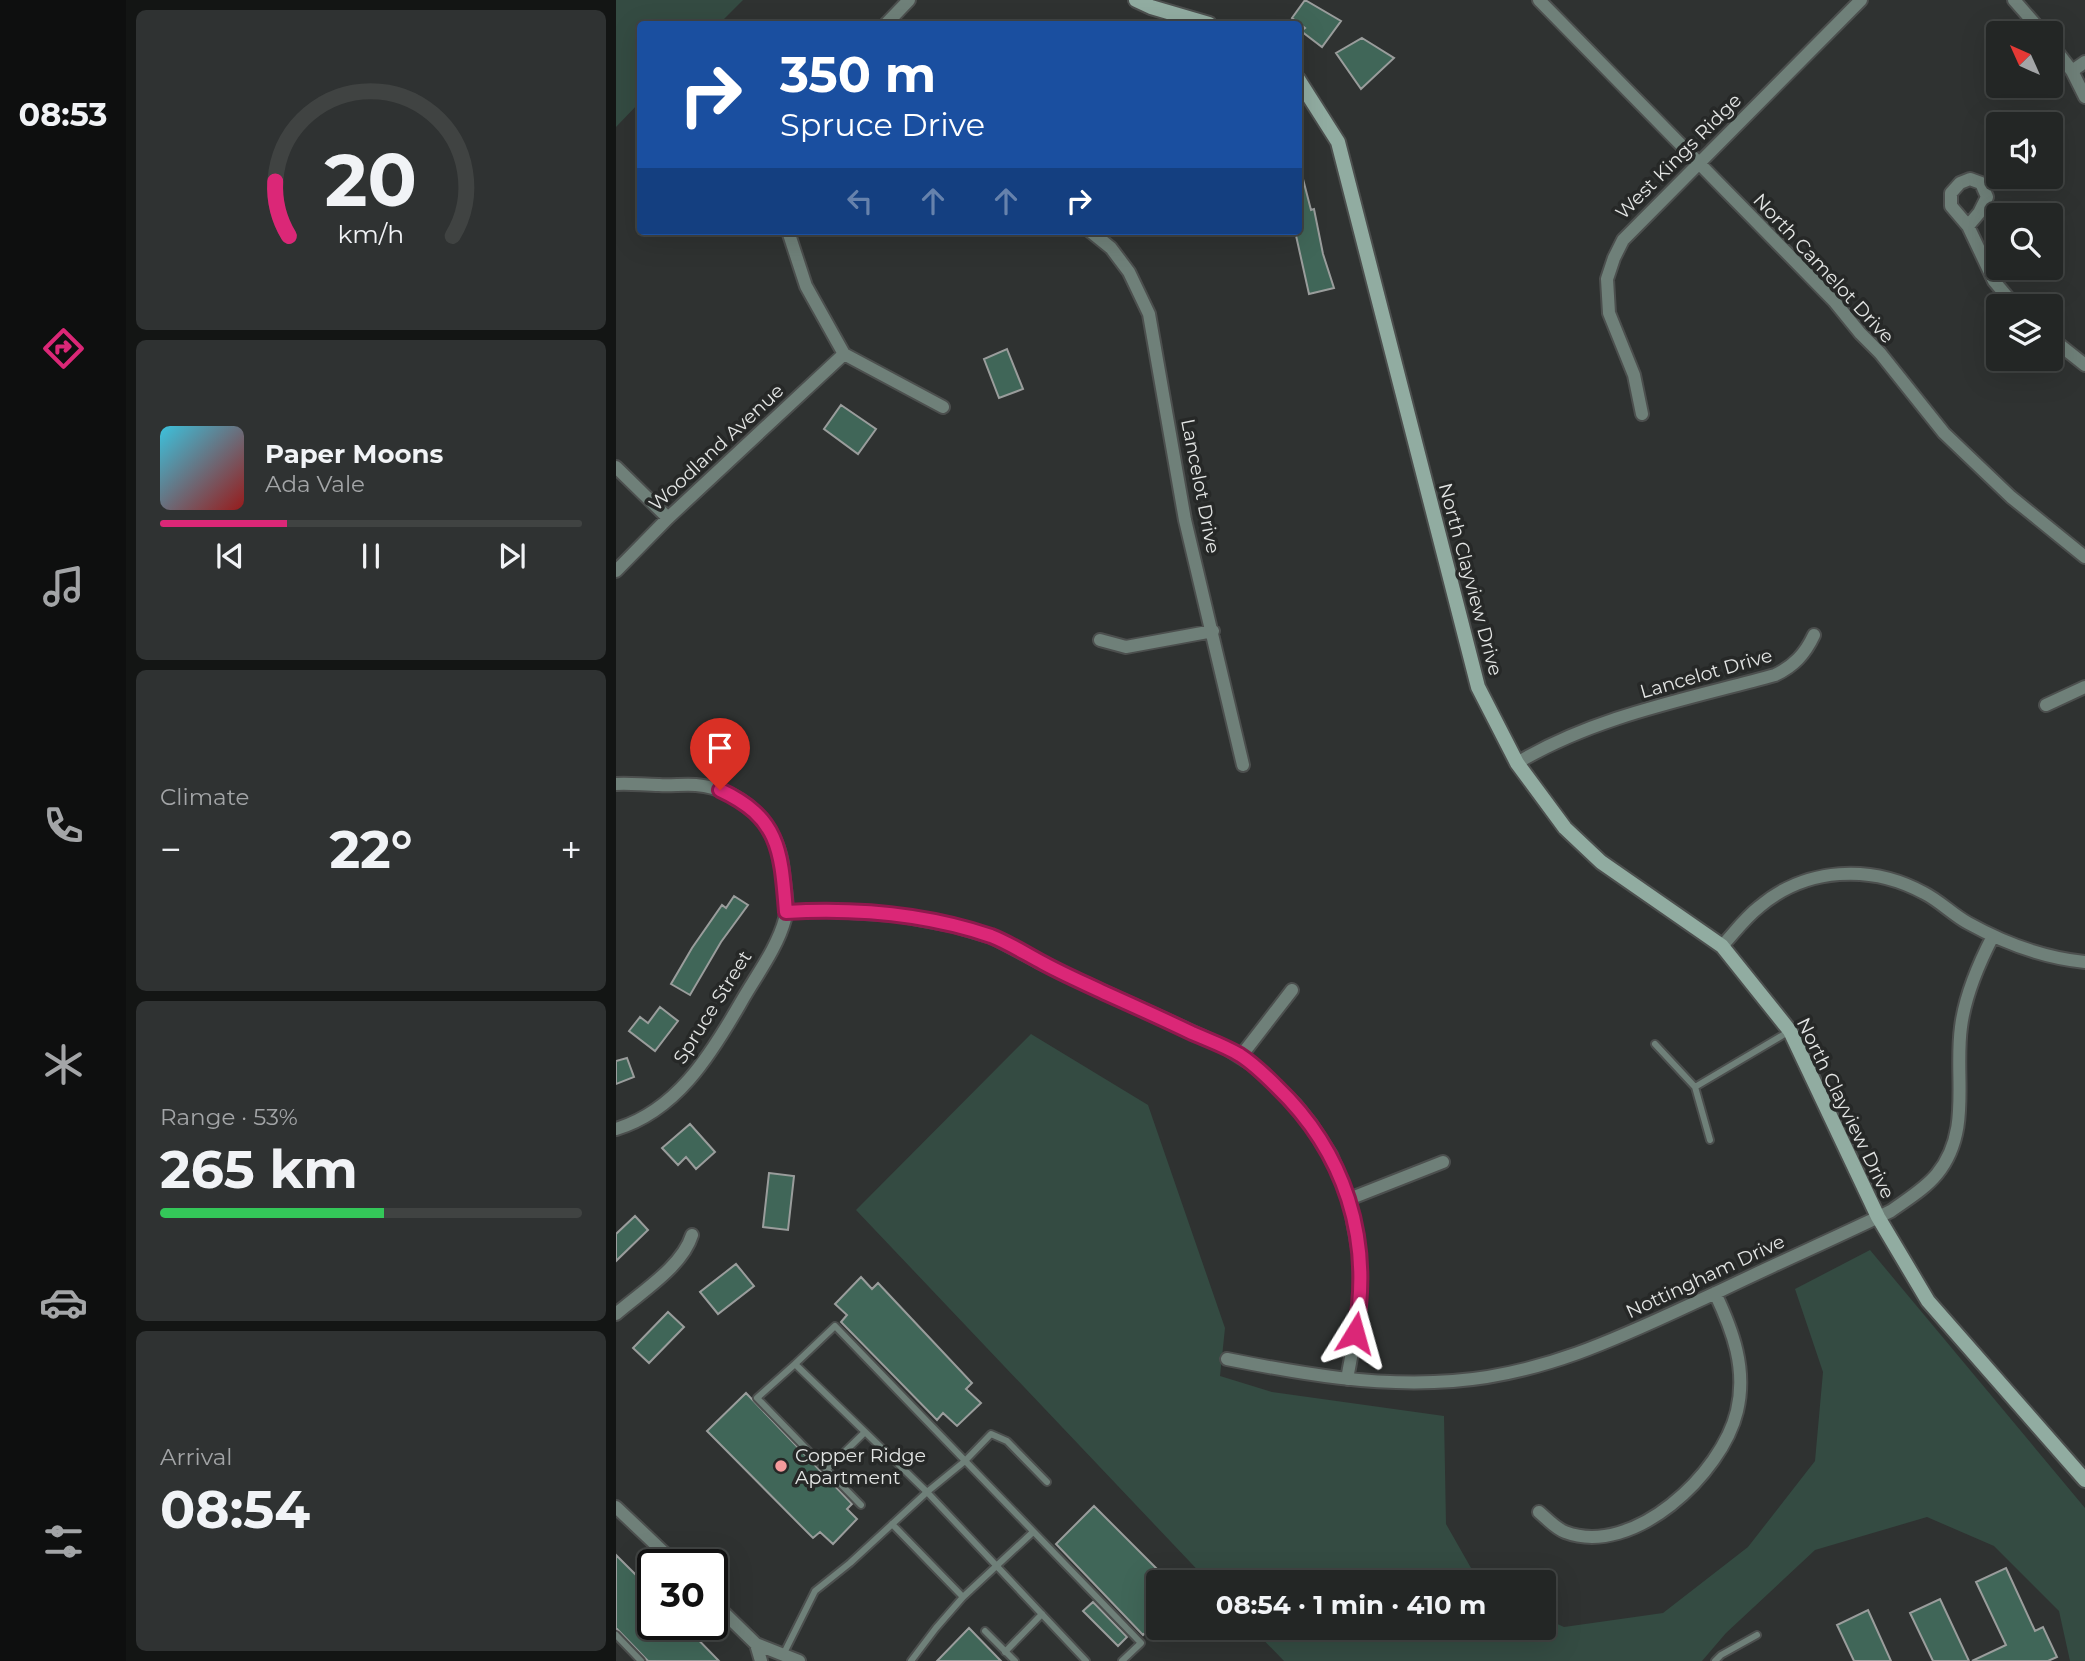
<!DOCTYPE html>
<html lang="en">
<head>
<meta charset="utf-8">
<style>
  :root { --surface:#232625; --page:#2f3232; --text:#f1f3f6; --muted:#a3a5a7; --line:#404342; --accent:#db2777 }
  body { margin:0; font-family:Montserrat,sans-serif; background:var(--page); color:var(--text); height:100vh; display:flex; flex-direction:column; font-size:26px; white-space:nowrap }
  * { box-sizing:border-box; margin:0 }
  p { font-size:23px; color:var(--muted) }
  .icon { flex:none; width:38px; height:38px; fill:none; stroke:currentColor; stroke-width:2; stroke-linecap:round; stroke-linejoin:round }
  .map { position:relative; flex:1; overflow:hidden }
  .side { display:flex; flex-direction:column; gap:10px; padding:10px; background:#131514; width:490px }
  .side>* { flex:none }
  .guide { position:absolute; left:21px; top:21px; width:665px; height:214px; border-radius:7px; box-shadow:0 7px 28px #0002,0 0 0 2px var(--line); background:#1a4fa0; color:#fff; overflow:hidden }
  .needle { width:46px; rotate:315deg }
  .controls { position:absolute; left:1370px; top:21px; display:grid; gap:14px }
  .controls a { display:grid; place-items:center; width:77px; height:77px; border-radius:7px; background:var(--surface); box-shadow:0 7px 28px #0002,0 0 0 2px var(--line); font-size:35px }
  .speed { position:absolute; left:21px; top:1549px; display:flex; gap:14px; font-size:35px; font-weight:700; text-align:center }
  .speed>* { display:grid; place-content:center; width:91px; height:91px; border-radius:50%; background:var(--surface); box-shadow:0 7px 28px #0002,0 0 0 2px var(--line); line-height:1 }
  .speed .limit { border:4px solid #111; border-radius:10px; background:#fff; color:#111 }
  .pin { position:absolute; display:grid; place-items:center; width:60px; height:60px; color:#fff; margin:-72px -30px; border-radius:50% 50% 50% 0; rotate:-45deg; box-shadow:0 0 7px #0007 }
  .pin .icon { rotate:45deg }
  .me { position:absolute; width:77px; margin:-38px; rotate:8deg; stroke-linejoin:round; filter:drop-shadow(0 0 5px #0008) }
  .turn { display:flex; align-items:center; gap:24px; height:147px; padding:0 28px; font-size:32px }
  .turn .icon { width:91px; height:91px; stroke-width:2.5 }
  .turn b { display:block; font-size:49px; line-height:60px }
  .lanes { display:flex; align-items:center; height:66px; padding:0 28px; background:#0003; justify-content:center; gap:35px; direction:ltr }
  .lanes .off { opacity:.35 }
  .big { font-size:52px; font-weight:700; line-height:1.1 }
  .side .card { flex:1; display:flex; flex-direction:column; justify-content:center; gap:10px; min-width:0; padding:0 24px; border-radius:10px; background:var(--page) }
  .side .dial { align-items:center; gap:0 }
  .dial svg { height:182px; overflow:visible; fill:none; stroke:var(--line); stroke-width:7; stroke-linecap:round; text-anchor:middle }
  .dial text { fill:var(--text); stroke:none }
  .song { display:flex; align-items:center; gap:21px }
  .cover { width:84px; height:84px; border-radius:10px; background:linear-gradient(135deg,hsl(190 70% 55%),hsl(0 70% 35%)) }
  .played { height:7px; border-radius:4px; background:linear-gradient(90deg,var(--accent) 30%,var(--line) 30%) }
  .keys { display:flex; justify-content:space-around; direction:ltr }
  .heat { display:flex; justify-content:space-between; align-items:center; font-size:38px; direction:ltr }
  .charge { height:10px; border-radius:5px; background:linear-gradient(90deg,#34c759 53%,var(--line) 0) }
  .trip { position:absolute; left:530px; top:1570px; width:410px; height:70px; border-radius:7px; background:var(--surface); box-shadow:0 7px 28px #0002,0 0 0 2px var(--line); font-weight:700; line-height:70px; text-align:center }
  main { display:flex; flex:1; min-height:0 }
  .menu { display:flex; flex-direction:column; width:126px; justify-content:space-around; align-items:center; background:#0e0f0f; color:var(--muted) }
  .menu .icon { width:49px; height:49px }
  .menu .selected { color:var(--accent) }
  .menu b { font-size:32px; color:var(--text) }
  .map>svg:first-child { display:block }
</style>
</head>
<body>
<main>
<nav class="menu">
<b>08:53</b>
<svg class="icon selected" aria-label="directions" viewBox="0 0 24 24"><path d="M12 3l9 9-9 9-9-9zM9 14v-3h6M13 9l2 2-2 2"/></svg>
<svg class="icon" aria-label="music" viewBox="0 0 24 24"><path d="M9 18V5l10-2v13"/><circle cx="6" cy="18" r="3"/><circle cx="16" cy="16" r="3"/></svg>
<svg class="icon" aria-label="phone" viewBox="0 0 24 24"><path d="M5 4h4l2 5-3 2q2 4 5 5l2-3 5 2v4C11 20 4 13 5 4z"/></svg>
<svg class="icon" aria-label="climate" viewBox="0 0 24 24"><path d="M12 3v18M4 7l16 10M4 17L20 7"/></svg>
<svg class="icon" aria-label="car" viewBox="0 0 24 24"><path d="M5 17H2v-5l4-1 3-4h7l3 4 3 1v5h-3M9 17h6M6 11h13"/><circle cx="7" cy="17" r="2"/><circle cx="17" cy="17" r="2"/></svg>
<svg class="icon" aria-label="filters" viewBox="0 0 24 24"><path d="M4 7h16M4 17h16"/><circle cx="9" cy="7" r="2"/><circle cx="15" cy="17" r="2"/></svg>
</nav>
<section class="side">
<div class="card dial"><svg viewBox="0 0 100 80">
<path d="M14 69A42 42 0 1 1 86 69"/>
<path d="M14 69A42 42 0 0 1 8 45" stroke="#db2777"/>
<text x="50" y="56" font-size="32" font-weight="700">20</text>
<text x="50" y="72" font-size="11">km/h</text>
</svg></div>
<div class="card">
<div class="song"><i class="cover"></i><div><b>Paper Moons</b><p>Ada Vale</p></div></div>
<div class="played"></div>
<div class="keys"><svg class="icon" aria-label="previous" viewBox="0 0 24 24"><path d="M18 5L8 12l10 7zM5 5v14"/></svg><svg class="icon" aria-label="pause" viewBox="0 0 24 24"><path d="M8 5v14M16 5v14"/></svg><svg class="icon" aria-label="next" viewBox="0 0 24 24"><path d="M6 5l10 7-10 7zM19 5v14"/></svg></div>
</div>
<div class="card"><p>Climate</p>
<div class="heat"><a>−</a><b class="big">22°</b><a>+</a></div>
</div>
<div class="card"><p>Range · 53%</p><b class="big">265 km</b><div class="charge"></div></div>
<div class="card"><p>Arrival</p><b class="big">08:54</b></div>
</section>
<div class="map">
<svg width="1469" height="1661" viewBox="0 0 1469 1661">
  <rect width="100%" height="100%" fill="#2f3231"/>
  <!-- green -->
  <path fill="#344b42" d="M0 0H127L103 24H24V102L0 127Z
    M415 1034 532 1105 609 1328 604 1376 656 1392 828 1416 830 1524 863 1582H593L240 1210Z
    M1254 1250 1469 1508V1661H1454L1443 1611 1378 1546 1311 1517 1199 1550 1110 1633 1086 1661H668L636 1628H928V1618L948 1627 1047 1613 1132 1547 1199 1461 1207 1372 1179 1289Z"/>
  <!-- building -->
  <path fill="#406658" stroke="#9a9d9c" stroke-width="2" d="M689 0 725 21 706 47 685 31 689 28 676 18Z
    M746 38 778 58 745 89 720 53Z
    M687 179 695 210 698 209 707 254 718 288 693 294 679 231H682V180Z
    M391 349 407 389 383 398 368 359Z
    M225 405 260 429 242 454 208 429Z
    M118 896 132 905 105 942 74 995 55 984 76 948 106 905 110 908Z
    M44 1007 62 1021 39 1051 13 1031 24 1017 32 1023Z
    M11 1058 18 1077 0 1084V1061Z
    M74 1124 99 1152 80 1169 70 1157 62 1165 46 1148Z
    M153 1173 178 1176 172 1230 147 1227Z
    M19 1216 32 1230 0 1261V1234Z
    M120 1264 138 1286 102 1314 84 1292Z
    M245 1277 256 1289 262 1283 356 1383 350 1389 365 1403 341 1426 327 1413 321 1420 225 1322 231 1315 219 1304Z
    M52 1312 68 1327 33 1363 17 1348Z
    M130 1393 236 1504 231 1509 241 1519 217 1544 204 1532 197 1538 91 1431Z
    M478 1506 554 1582H542V1620L527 1635 440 1544Z
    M0 1555 37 1592V1624H67L103 1661H32L0 1628Z
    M1390 1568 1419 1631 1427 1627 1441 1657 1432 1661H1356L1390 1645 1360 1582Z
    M1324 1599 1353 1661H1317L1294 1613Z
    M477 1602 511 1637 502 1646 467 1611Z
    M1252 1610 1275 1661H1238L1221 1625Z
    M353 1628 385 1661H321Z"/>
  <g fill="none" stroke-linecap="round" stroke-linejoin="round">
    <!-- lane casing -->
    <g stroke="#4c4f4e" stroke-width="10">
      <path id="lane" d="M1039 1044 1079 1087 1094 1140
        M1079 1087 1172 1032
        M179 1364 219 1326 525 1643 506 1661
        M211 1469 249 1432
        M431 1482 391 1441 375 1434 349 1461 311 1492 470 1661
        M276 1524 347 1597 417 1532
        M369 1631 399 1661
        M0 1635 25 1661
        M389 1652 426 1614
        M167 1655 199 1591 234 1563 311 1492 179 1364 141 1398 245 1505
        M295 1661 320 1628 347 1597
        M1099 1661 1105 1655 1141 1635"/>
    </g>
    <!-- street casing -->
    <g stroke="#4c4f4e" stroke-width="16">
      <path id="street" d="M923 0 1218 301 1244 333 1264 353 1328 433 1395 497 1469 557
        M1398 0 1427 33
        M270 24 293 0
        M1435 44 1456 71 1469 97
        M1456 71 1469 62
        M1352 226 1363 213 1371 197 1365 183 1354 179 1344 183 1335 193V206L1352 226 1378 281 1399 306
        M172 231 190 286 228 354 327 407
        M474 231 495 248 513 272 533 314 569 520 627 765
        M1435 338 1469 365
        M1026 414 1018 375 993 313 991 279 998 258 1007 240 1245 0
        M0 467 52 518
        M0 571 52 518 228 354
        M484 640 510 647 597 631
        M1430 705 1469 687
        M901 763C979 716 1072 699 1159 675 1178 666 1189 654 1198 635
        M0 784C14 783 28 785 43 785 55 786 67 784 80 785 126 789 163 825 167 871 168 886 173 905 169 919 161 949 139 977 124 1004 94 1056 60 1111 0 1129
        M170 912 201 910 280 915 339 926 376 937 427 964 605 1045 640 1067 679 1104 695 1124 715 1155 733 1199 743 1253 744 1290V1309L731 1379
        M1106 946C1118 933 1129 918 1143 907 1190 867 1255 864 1308 893 1324 901 1337 915 1352 923 1388 943 1429 958 1469 962
        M625 1056 676 990
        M733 1199 827 1162
        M0 1314C25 1292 66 1267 76 1235
        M611 1359C686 1374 760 1387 837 1381 935 1374 1019 1330 1106 1290 1162 1263 1219 1238 1275 1211 1290 1200 1309 1189 1321 1174 1356 1131 1338 1077 1345 1027 1349 995 1362 965 1377 936
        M0 1507 60 1564
        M923 1512C931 1519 939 1528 949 1532 1017 1558 1106 1474 1121 1411 1131 1369 1117 1331 1099 1293
        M96 1601 140 1644 183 1661
        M140 1644 145 1661"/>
    </g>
    <!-- secondary casing -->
    <g stroke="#4c4f4e" stroke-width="18">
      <path id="secondary" d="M520 0 535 7 593 24
        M682 79 722 142 862 687 901 763 949 828 985 862 1106 946 1174 1031 1262 1217 1312 1301 1469 1480"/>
    </g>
    <!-- lane -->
    <use href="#lane" stroke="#6f8079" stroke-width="6"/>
    <!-- street -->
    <use href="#street" stroke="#6f8079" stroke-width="12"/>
    <!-- secondary -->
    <use href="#secondary" stroke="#91aca1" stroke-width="14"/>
  </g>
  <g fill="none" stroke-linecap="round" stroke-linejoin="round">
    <!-- route casing -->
    <g stroke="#8e194d" stroke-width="18">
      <path id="route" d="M104 790C164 818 165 851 170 912 238 908 310 914 375 936 393 943 410 954 427 963 447 974 468 983 489 993 518 1006 547 1019 576 1033 592 1040 609 1046 624 1055 638 1064 649 1075 660 1086 729 1152 757 1239 739 1333"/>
    </g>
    <!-- route -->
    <use href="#route" stroke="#db2777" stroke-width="12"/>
  </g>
  <!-- markers -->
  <circle fill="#f59b9c" stroke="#262827" stroke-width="2.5" cx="165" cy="1466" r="7"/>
  <g text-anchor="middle" stroke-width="7" stroke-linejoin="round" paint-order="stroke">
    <!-- street labels -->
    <g font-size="19" fill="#e3e5e4" stroke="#262827">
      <text transform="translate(1062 156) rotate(-45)" y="7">West Kings Ridge</text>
      <text transform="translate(1208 268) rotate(47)" y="7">North Camelot Drive</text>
      <text transform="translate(100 447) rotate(-43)" y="7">Woodland Avenue</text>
      <text transform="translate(585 486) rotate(79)" y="7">Lancelot Drive</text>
      <text transform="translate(855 579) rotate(75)" y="7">North Clayview Drive</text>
      <text transform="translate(1090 673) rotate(-16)" y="7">Lancelot Drive</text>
      <text transform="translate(96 1007) rotate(-58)" y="7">Spruce Street</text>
      <text transform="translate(1230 1108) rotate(64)" y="7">North Clayview Drive</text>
      <text transform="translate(1089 1276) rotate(-25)" y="7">Nottingham Drive</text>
    </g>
    <!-- poi labels -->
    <g font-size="19" fill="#e3e5e4" stroke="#262827" text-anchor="start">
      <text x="179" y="1462">Copper Ridge<tspan x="179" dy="22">Apartment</tspan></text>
    </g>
  </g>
</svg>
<div class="controls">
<a><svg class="needle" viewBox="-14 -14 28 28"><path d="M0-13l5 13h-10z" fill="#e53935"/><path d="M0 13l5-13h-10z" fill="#a3a5a7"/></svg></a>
<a><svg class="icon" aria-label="sound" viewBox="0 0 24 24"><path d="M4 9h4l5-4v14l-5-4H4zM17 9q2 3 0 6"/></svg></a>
<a><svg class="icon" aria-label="search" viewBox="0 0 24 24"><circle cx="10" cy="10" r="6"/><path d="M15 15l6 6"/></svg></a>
<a><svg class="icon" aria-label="layers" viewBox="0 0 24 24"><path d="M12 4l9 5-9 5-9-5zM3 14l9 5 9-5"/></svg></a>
</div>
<div class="speed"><div class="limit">30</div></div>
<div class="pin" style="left:104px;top:790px;background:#d93025"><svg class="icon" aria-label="arrive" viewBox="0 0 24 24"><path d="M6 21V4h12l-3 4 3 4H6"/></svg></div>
<svg class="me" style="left:739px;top:1333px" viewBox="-20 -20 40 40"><path d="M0-17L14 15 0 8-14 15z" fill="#db2777" stroke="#fff" stroke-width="4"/></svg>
<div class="trip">08:54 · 1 min · 410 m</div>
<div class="guide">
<div class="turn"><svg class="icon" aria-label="right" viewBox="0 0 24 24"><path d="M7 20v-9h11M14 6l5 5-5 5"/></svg><div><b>350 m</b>Spruce Drive</div></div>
<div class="lanes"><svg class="icon off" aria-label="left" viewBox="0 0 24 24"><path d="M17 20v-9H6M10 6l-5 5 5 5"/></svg><svg class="icon off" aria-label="ahead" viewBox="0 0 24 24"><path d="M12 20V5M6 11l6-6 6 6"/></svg><svg class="icon off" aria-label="ahead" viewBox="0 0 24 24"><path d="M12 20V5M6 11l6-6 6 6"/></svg><svg class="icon" aria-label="right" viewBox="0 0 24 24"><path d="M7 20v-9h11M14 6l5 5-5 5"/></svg></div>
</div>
</div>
</main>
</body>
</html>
